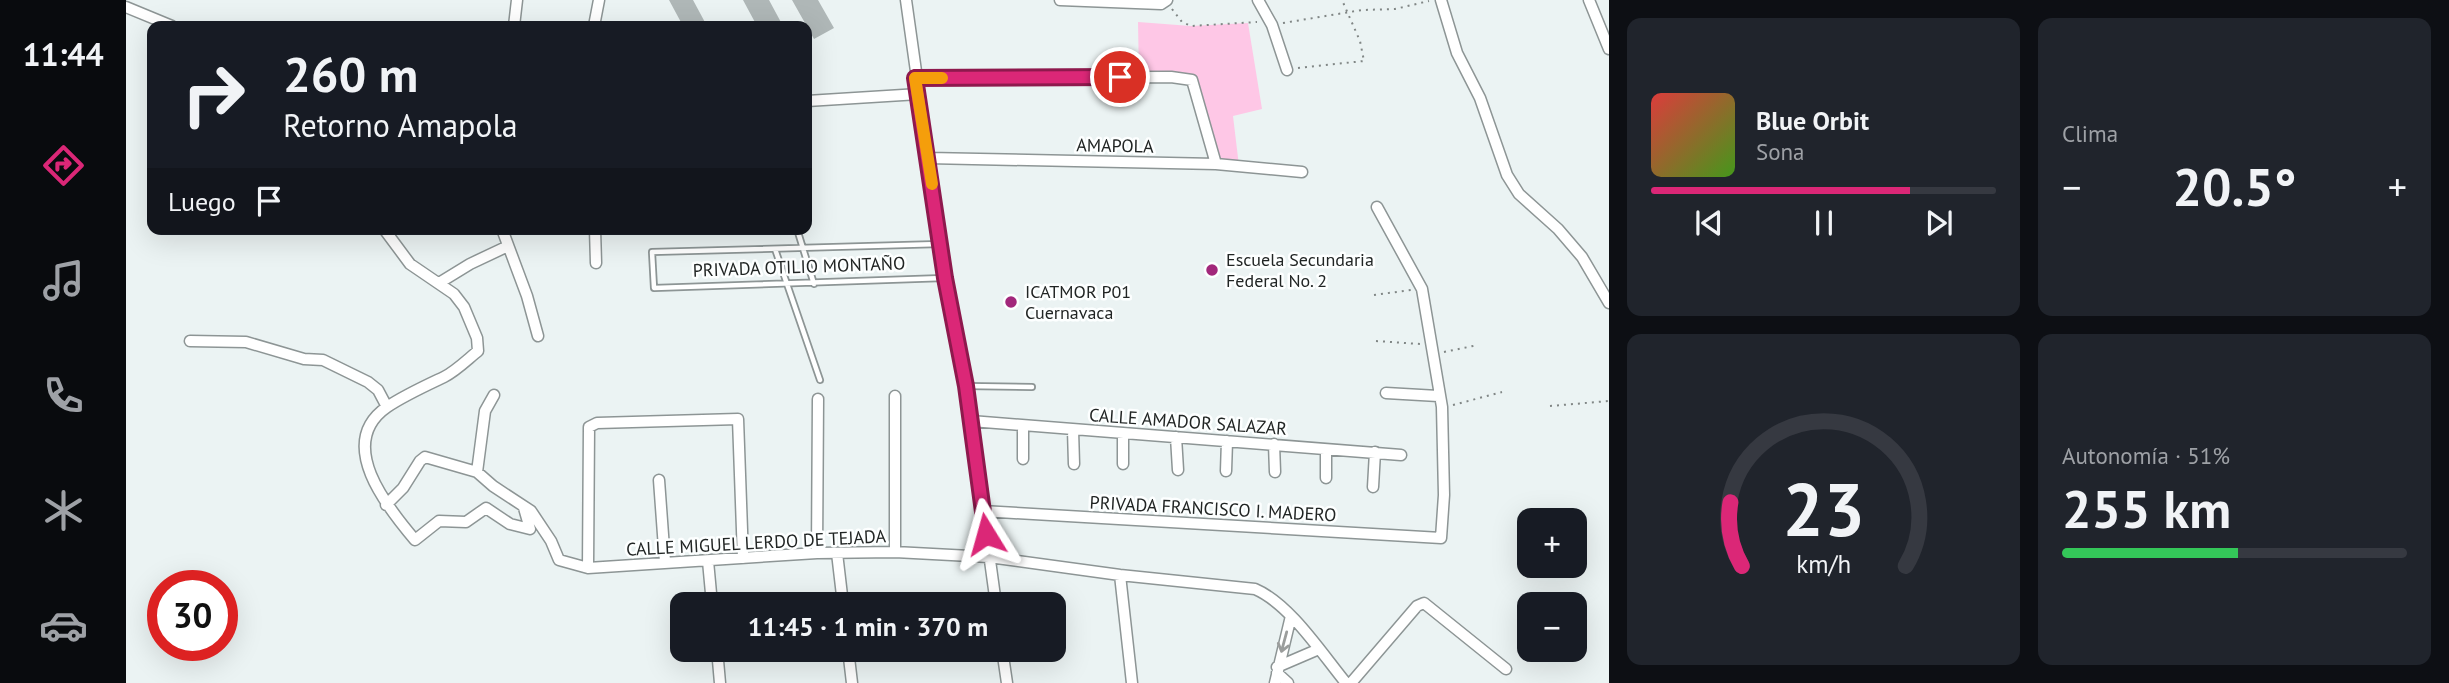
<!DOCTYPE html>
<html lang="es">
<head>
<meta charset="utf-8">
<style>
  :root { --surface:#171b24; --page:#20242c; --text:#f1f3f6; --muted:#9ea1a6; --line:#363941; --accent:#db2777 }
  body { margin:0; font-family:"PT Sans",sans-serif; background:var(--page); color:var(--text); height:100vh; display:flex; flex-direction:column; font-size:26px; white-space:nowrap }
  * { box-sizing:border-box; margin:0 }
  p { font-size:23px; color:var(--muted) }
  .icon { flex:none; width:38px; height:38px; fill:none; stroke:currentColor; stroke-width:2; stroke-linecap:round; stroke-linejoin:round }
  .map { position:relative; flex:1; overflow:hidden }
  .details { display:flex; flex-direction:column; gap:18px; padding:18px; background:#0d0f14; width:840px }
  .details>* { flex:none }
  .banner { position:absolute; left:21px; top:21px; width:665px; height:214px; border-radius:14px; box-shadow:0 7px 28px #0002; background:#171b24; color:var(--text); overflow:hidden }
  .buttons { position:absolute; left:1391px; top:508px; display:grid; gap:14px }
  .buttons a { display:grid; place-items:center; width:70px; height:70px; border-radius:14px; background:var(--surface); box-shadow:0 7px 28px #0002; font-size:35px }
  .speed { position:absolute; left:21px; top:570px; display:flex; gap:14px; font-size:35px; font-weight:700; text-align:center }
  .speed>* { display:grid; place-content:center; width:91px; height:91px; border-radius:50%; background:var(--surface); box-shadow:0 7px 28px #0002; line-height:1 }
  .speed .limit { border:10px solid #d22; background:#fff; color:#111 }
  .pin { position:absolute; display:grid; place-items:center; width:60px; height:60px; color:#fff; margin:-30px; border:4px solid #fff; border-radius:50%; box-shadow:0 2px 7px #0007 }
  .me { position:absolute; width:77px; margin:-38px; rotate:352deg; stroke-linejoin:round; filter:drop-shadow(0 0 5px #0008) }
  .turn { display:flex; align-items:center; gap:24px; height:147px; padding:0 21px; font-size:32px }
  .turn .icon { width:91px; height:91px; stroke-width:2.5 }
  .turn b { display:block; font-size:49px; line-height:60px }
  .then { display:flex; align-items:center; height:66px; padding:0 21px; background:#0003; gap:14px; font-size:26px }
  .big { font-size:52px; font-weight:700; line-height:1.1 }
  .details .widget { flex:1; display:flex; flex-direction:column; justify-content:center; gap:10px; min-width:0; padding:0 24px; border-radius:14px; background:var(--page) }
  .details .dial { align-items:center; gap:0 }
  .dial svg { height:182px; overflow:visible; fill:none; stroke:var(--line); stroke-width:7; stroke-linecap:round; text-anchor:middle }
  .dial text { fill:var(--text); stroke:none }
  .song { display:flex; align-items:center; gap:21px }
  .cover { width:84px; height:84px; border-radius:10px; background:linear-gradient(135deg,hsl(0 70% 55%),hsl(100 70% 35%)) }
  .played { height:7px; border-radius:4px; background:linear-gradient(90deg,var(--accent) 75%,var(--line) 75%) }
  .keys { display:flex; justify-content:space-around; direction:ltr }
  .heat { display:flex; justify-content:space-between; align-items:center; font-size:38px; direction:ltr }
  .charge { height:10px; border-radius:5px; background:linear-gradient(90deg,#34c759 51%,var(--line) 0) }
  .details .tiles { flex:1; display:grid; gap:18px; grid-template-columns:repeat(2,1fr) }
  .trip { position:absolute; left:544px; top:592px; width:396px; height:70px; border-radius:14px; background:var(--surface); box-shadow:0 7px 28px #0002; font-weight:700; line-height:70px; text-align:center }
  main { display:flex; flex:1; min-height:0 }
  .dock { display:flex; flex-direction:column; width:126px; justify-content:space-around; align-items:center; background:#090b0e; color:var(--muted) }
  .dock .icon { width:49px; height:49px }
  .dock .on { color:var(--accent) }
  .dock b { font-size:32px; color:var(--text) }
  .map>svg:first-child { display:block }
</style>
</head>
<body>
<main>
<nav class="dock">
<b>11:44</b>
<svg class="icon on" aria-label="directions" viewBox="0 0 24 24"><path d="M12 3l9 9-9 9-9-9zM9 14v-3h6M13 9l2 2-2 2"/></svg>
<svg class="icon" aria-label="music" viewBox="0 0 24 24"><path d="M9 18V5l10-2v13"/><circle cx="6" cy="18" r="3"/><circle cx="16" cy="16" r="3"/></svg>
<svg class="icon" aria-label="phone" viewBox="0 0 24 24"><path d="M5 4h4l2 5-3 2q2 4 5 5l2-3 5 2v4C11 20 4 13 5 4z"/></svg>
<svg class="icon" aria-label="climate" viewBox="0 0 24 24"><path d="M12 3v18M4 7l16 10M4 17L20 7"/></svg>
<svg class="icon" aria-label="car" viewBox="0 0 24 24"><path d="M5 17H2v-5l4-1 3-4h7l3 4 3 1v5h-3M9 17h6M6 11h13"/><circle cx="7" cy="17" r="2"/><circle cx="17" cy="17" r="2"/></svg>
</nav>
<div class="map">
<svg width="1483" height="683" viewBox="0 0 1483 683">
  <rect width="100%" height="100%" fill="#ebf3f3"/>
  <!-- green -->
  <path fill="#fec7e6" d="M1012 22 1065 26 1122 23 1136 109 1107 116 1113 166 1090 164 1066 80 1013 76Z"/>
  <!-- building -->
  <path fill="#afb7b7" d="M543 0H567L581 26H557Z
    M617 0H643L657 26H631Z
    M666 0H692L708 28 688 39Z"/>
  <g fill="none" stroke-linecap="round" stroke-linejoin="round">
    <!-- lane casing -->
    <g stroke="#8d9595" stroke-width="8">
      <path id="lane" d="M671 229 688 284
        M814 244 526 252 528 288 818 278
        M649 249 694 380
        M840 386 906 387"/>
    </g>
    <!-- street casing -->
    <g stroke="#8d9595" stroke-width="13">
      <path id="street" d="M780 0 819 278 840 386 870 604
        M934 0 1035 4 1041 0
        M1132 0 1146 25 1161 70
        M1315 0 1331 53 1354 98 1381 175 1393 194 1432 229 1456 257 1483 303
        M1463 0 1483 49
        M0 7 46 26
        M388 26 391 0
        M468 26 473 0
        M789 78 1045 77 1066 80 1090 164
        M681 101 793 94
        M802 158 1090 164 1176 172
        M258 229 284 264 328 294 338 307 351 338 352 351C342 359 330 371 318 377 299 386 279 395 261 407 209 443 261 507 289 540L313 521 340 522 360 508 384 524 404 529 398 508
        M376 229 401 296 412 336
        M469 229 470 263
        M313 283 344 264 382 246
        M64 341 120 342 178 359 197 360 242 382 252 390 261 407
        M1260 393 1312 396
        M845 421 1275 455
        M897 426V459
        M947 430 948 464
        M997 434V464
        M1050 437 1052 470
        M1148 444 1149 472
        M1200 450V478
        M1100 471 1101 441
        M351 472 359 411 368 395
        M533 480 539 562
        M1247 487 1249 452
        M260 505 277 488 294 461 299 457 351 472 367 486 405 511 425 541 433 560 462 568 691 553 769 552 863 557 994 575 1129 589C1164 604 1196 654 1220 683
        M856 511 1315 538 1318 495 1316 407 1296 289 1251 207
        M769 552V396
        M691 553 692 399
        M711 553 717 604
        M582 561 586 604
        M462 568 463 427 471 423 612 419 617 558
        M994 575 1006 683
        M591 649 594 683
        M722 649 726 683
        M876 649 881 683
        M1151 667 1193 649
        M1151 673 1162 683
        M1149 683 1165 616
        M1225 683 1291 606 1298 603 1380 669"/>
    </g>
    <!-- path -->
    <path stroke="#808685" stroke-width="2" stroke-dasharray="2 5" stroke-linecap="butt" d="M1046 9 1056 22 1065 26 1131 22
      M1157 23 1236 10 1269 9 1303 1
      M1172 68 1238 61 1234 41 1216 0
      M1248 295 1285 290
      M1250 341 1294 344
      M1318 352 1352 345
      M1327 405 1376 392
      M1424 406 1483 401"/>
    <!-- lane -->
    <use href="#lane" stroke="#fff" stroke-width="4.5"/>
    <!-- street -->
    <use href="#street" stroke="#fff" stroke-width="10"/>
  </g>
  <!-- one-way arrows -->
  <defs><path id="oneway-shaft" d="M-6 0H5M1.5-3L5.5 0L1.5 3" fill="none" stroke-width="1.6" stroke-linecap="round" stroke-linejoin="round" transform="scale(1.75)"/></defs>
  <use stroke="#9b9d9c" href="#oneway-shaft" transform="translate(1158 642) rotate(105)"/>
  <g fill="none" stroke-linecap="round" stroke-linejoin="round">
    <!-- route casing -->
    <g stroke="#8e194d" stroke-width="18">
      <path id="route" d="M860 534 840 386 819 278 789 78 994 77"/>
    </g>
    <!-- route -->
    <use href="#route" stroke="#db2777" stroke-width="12"/>
    <!-- slow -->
    <path stroke="#f59e0b" stroke-width="12" d="M806 184 789 78H816"/>
  </g>
  <!-- markers -->
  <g fill="#a2277b" stroke="#fdffff" stroke-width="2.5">
    <circle cx="1086" cy="270" r="7"/>
    <circle cx="885" cy="302" r="7"/>
  </g>
  <g text-anchor="middle" stroke-width="5" stroke-linejoin="round" paint-order="stroke">
    <!-- street labels -->
    <g font-size="18" fill="#212524" stroke="#fdffff">
      <text transform="translate(989 146) rotate(1)" y="6">AMAPOLA</text>
      <text transform="translate(673 267) rotate(-2)" y="6">PRIVADA OTILIO MONTAÑO</text>
      <text transform="translate(1062 422) rotate(4)" y="6">CALLE AMADOR SALAZAR</text>
      <text transform="translate(1087 509) rotate(3)" y="6">PRIVADA FRANCISCO I. MADERO</text>
      <text transform="translate(630 543) rotate(-3)" y="6">CALLE MIGUEL LERDO DE TEJADA</text>
    </g>
    <!-- poi labels -->
    <g font-size="18" fill="#212524" stroke="#fdffff" text-anchor="start">
      <text x="1100" y="266">Escuela Secundaria<tspan x="1100" dy="21">Federal No. 2</tspan></text>
      <text x="899" y="298">ICATMOR P01<tspan x="899" dy="21">Cuernavaca</tspan></text>
    </g>
  </g>
</svg>
<div class="buttons">
<a>+</a>
<a>−</a>
</div>
<div class="speed"><div class="limit">30</div></div>
<div class="pin" style="left:994px;top:77px;background:#d93025"><svg class="icon" aria-label="arrive" viewBox="0 0 24 24"><path d="M6 21V4h12l-3 4 3 4H6"/></svg></div>
<svg class="me" style="left:860px;top:534px" viewBox="-20 -20 40 40"><path d="M0-17L14 15 0 8-14 15z" fill="#db2777" stroke="#fff" stroke-width="4"/></svg>
<div class="trip">11:45 · 1 min · 370 m</div>
<div class="banner">
<div class="turn"><svg class="icon" aria-label="right" viewBox="0 0 24 24"><path d="M7 20v-9h11M14 6l5 5-5 5"/></svg><div><b>260 m</b>Retorno Amapola</div></div>
<div class="then">Luego<svg class="icon" aria-label="arrive" viewBox="0 0 24 24"><path d="M6 21V4h12l-3 4 3 4H6"/></svg></div>
</div>
</div>
<section class="details">
<div class="tiles">
<div class="widget">
<div class="song"><i class="cover"></i><div><b>Blue Orbit</b><p>Sona</p></div></div>
<div class="played"></div>
<div class="keys"><svg class="icon" aria-label="previous" viewBox="0 0 24 24"><path d="M18 5L8 12l10 7zM5 5v14"/></svg><svg class="icon" aria-label="pause" viewBox="0 0 24 24"><path d="M8 5v14M16 5v14"/></svg><svg class="icon" aria-label="next" viewBox="0 0 24 24"><path d="M6 5l10 7-10 7zM19 5v14"/></svg></div>
</div>
<div class="widget"><p>Clima</p>
<div class="heat"><a>−</a><b class="big">20.5°</b><a>+</a></div>
</div>
<div class="widget dial"><svg viewBox="0 0 100 80">
<path d="M14 69A42 42 0 1 1 86 69"/>
<path d="M14 69A42 42 0 0 1 9 41" stroke="#db2777"/>
<text x="50" y="56" font-size="32" font-weight="700">23</text>
<text x="50" y="72" font-size="11">km/h</text>
</svg></div>
<div class="widget"><p>Autonomía · 51%</p><b class="big">255 km</b><div class="charge"></div></div>
</div>
</section>
</main>
</body>
</html>
